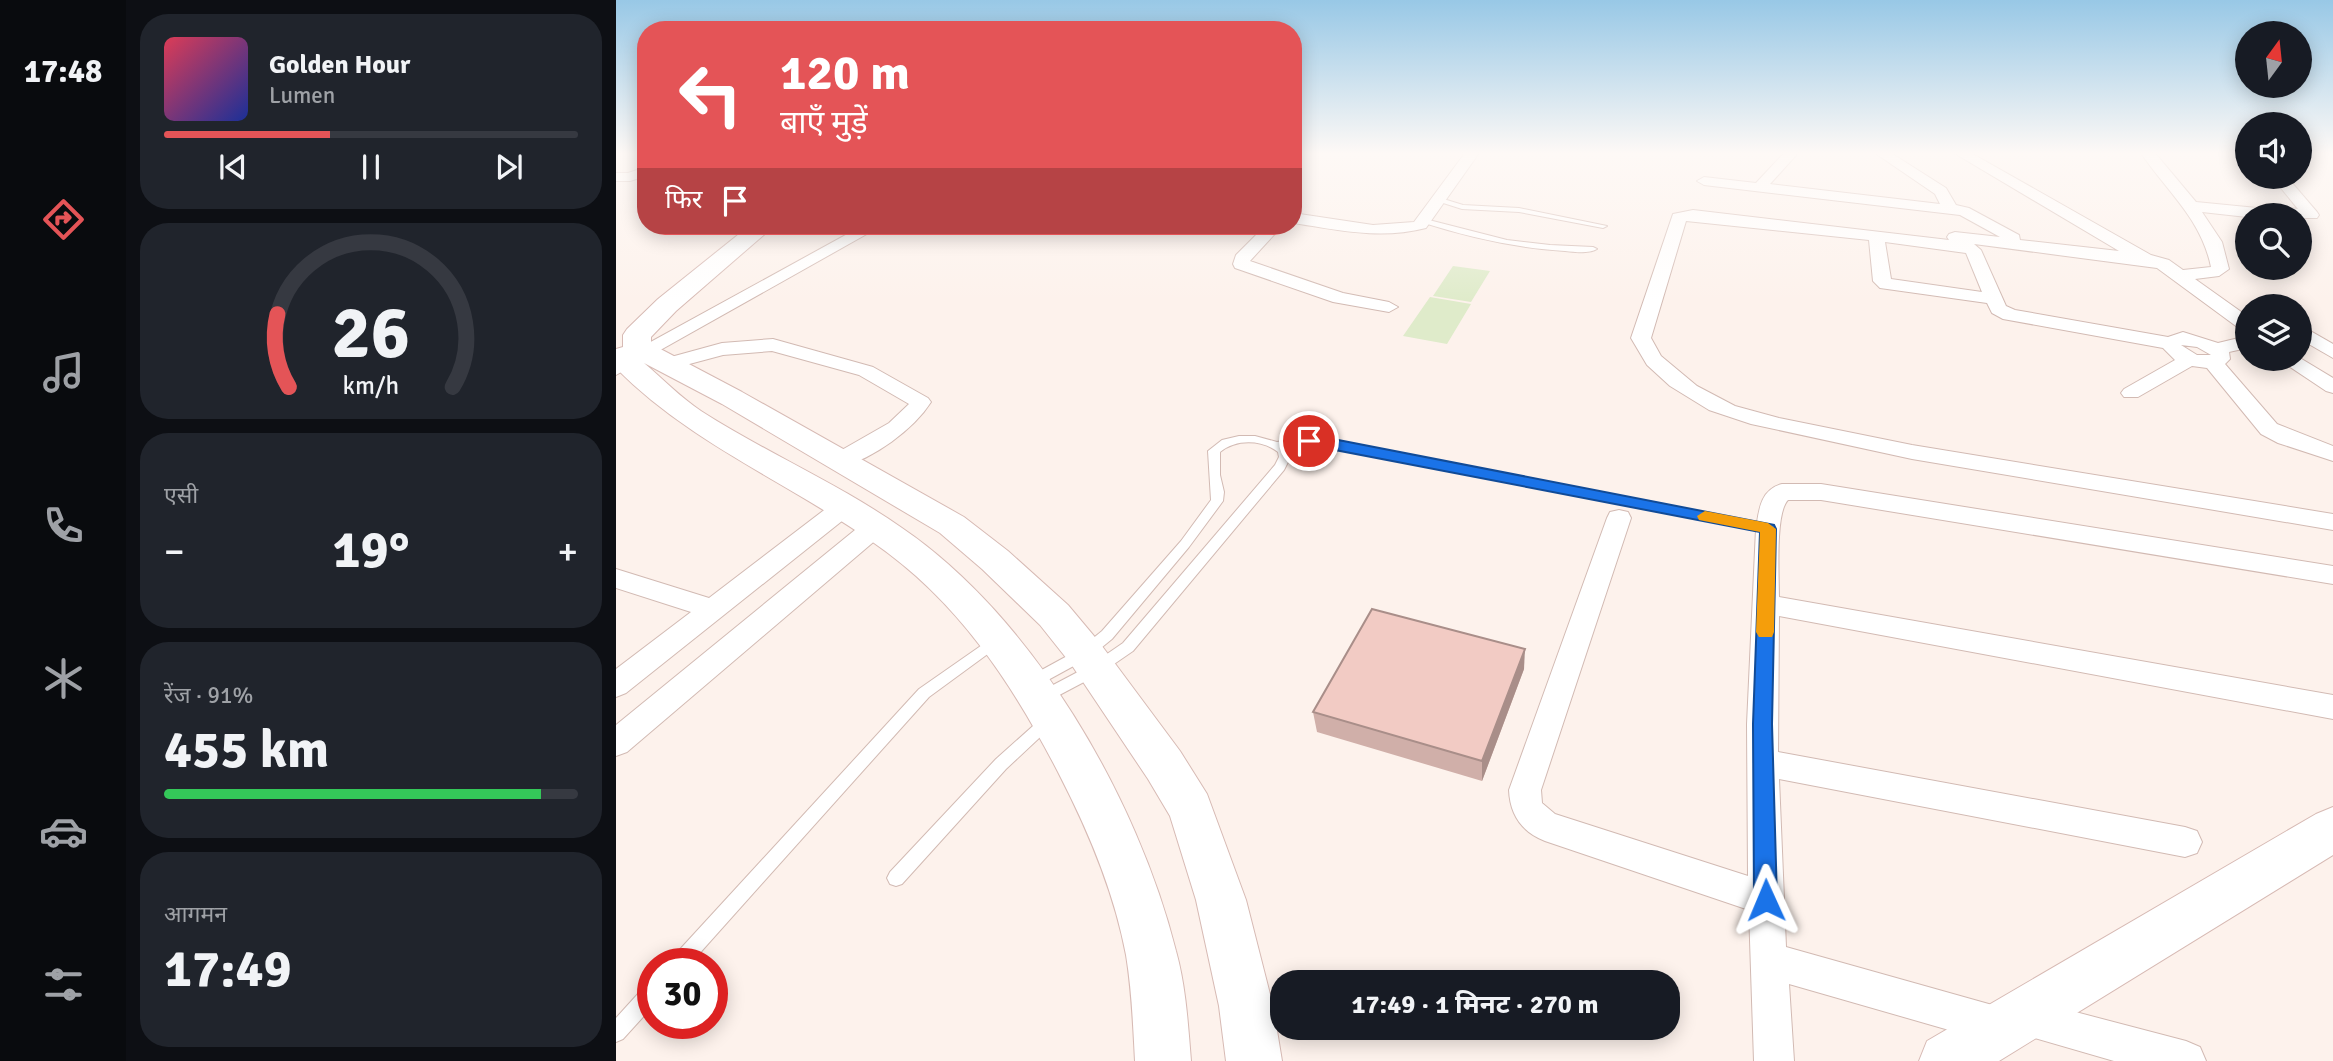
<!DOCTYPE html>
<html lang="hi">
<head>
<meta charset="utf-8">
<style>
  :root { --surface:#171b24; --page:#20242c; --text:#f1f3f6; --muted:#9ea1a6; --line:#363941; --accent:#e45457 }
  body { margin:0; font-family:Signika,"Noto Sans Devanagari",sans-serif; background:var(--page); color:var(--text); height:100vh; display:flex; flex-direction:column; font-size:26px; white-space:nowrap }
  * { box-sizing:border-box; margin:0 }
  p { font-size:23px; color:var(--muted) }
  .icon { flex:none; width:38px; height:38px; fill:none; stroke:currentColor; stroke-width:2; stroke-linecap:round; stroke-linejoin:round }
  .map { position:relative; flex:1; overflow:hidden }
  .details { display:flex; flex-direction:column; gap:14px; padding:14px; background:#0d0f14; width:490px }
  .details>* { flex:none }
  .top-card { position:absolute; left:21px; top:21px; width:665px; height:214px; border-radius:28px; box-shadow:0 4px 18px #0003; background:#e45457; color:#fff; overflow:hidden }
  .needle { width:46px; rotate:15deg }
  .tools { position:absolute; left:1619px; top:21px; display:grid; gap:14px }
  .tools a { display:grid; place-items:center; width:77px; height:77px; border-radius:50%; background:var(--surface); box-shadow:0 4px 18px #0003; font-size:35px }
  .speed { position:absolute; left:21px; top:948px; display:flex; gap:14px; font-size:35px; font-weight:700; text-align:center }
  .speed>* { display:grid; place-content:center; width:91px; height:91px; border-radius:50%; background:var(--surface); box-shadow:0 4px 18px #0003; line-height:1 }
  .speed .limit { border:10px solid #d22; background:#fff; color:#111 }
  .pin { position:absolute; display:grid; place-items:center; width:60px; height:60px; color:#fff; margin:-30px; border:4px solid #fff; border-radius:50%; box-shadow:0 2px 7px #0007 }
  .me { position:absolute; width:77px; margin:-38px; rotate:359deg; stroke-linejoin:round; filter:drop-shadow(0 0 5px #0008) }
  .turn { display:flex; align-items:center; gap:24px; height:147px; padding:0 28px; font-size:32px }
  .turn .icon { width:91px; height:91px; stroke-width:2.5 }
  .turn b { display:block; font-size:49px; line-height:60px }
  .then { display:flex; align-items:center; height:66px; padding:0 28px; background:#0003; gap:14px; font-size:26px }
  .big { font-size:52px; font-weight:700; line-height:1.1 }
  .details .card { flex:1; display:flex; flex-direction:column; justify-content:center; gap:10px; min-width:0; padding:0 24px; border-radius:28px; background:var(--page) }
  .details .dial { align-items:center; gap:0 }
  .dial svg { height:182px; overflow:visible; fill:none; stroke:var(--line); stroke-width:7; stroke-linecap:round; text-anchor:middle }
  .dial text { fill:var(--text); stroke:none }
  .song { display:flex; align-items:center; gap:21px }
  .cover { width:84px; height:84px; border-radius:10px; background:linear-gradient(135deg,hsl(350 70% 55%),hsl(230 70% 35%)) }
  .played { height:7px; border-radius:4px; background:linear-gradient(90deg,var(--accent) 40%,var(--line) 40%) }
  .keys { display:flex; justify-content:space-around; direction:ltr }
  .heat { display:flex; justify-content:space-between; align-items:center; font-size:38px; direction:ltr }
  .charge { height:10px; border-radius:5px; background:linear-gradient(90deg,#34c759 91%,var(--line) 0) }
  .trip { position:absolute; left:654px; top:970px; width:410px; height:70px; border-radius:28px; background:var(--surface); box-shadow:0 4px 18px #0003; font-weight:700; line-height:70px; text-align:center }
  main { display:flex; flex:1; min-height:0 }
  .tabs { display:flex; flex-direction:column; width:126px; justify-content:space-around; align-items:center; background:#090b0e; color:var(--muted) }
  .tabs .icon { width:49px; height:49px }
  .tabs .current { color:var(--accent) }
  .tabs b { font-size:32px; color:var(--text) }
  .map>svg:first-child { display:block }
</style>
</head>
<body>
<main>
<nav class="tabs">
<b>17:48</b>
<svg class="icon current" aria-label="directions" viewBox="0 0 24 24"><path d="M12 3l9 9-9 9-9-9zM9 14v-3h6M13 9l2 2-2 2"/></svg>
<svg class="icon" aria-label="music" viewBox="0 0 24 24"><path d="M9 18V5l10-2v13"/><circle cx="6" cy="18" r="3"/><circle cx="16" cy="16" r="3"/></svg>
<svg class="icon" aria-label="phone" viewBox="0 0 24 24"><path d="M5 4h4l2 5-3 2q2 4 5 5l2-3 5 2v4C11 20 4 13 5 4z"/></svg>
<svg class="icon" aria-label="climate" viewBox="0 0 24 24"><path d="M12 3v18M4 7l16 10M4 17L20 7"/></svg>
<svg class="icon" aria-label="car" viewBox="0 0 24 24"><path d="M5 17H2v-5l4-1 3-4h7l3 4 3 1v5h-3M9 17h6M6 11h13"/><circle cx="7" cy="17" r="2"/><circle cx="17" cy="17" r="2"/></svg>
<svg class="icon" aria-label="filters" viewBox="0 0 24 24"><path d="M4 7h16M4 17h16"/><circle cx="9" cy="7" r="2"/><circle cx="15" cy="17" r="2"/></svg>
</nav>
<section class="details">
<div class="card">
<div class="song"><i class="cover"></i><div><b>Golden Hour</b><p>Lumen</p></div></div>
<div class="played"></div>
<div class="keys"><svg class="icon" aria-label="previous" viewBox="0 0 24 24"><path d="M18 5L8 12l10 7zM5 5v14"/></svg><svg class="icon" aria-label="pause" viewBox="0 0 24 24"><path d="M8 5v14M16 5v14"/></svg><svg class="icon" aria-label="next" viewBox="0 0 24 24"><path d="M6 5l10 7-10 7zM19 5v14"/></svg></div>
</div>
<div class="card dial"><svg viewBox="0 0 100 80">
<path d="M14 69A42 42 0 1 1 86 69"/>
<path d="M14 69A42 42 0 0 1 9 37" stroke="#e45457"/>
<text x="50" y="56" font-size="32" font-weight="700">26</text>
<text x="50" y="72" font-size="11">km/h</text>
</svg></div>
<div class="card"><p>एसी</p>
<div class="heat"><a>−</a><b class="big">19°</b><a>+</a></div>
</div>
<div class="card"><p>रेंज · 91%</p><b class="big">455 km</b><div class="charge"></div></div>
<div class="card"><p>आगमन</p><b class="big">17:49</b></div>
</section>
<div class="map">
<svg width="1717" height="1061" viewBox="0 0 1717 1061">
  <rect width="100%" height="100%" fill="#fdf2ec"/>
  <!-- green -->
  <path fill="#dfebca" d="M837 266 874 271 855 302 817 296Z
    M814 297 855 304 831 344 787 336Z"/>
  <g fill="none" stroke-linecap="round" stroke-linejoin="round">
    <!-- lane casing -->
    <g stroke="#d2bab3" stroke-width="2">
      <path id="lane" d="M821 197 847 205 903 208 991 226 987 228 903 212 846 209 821 201Z
        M805 218 891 240 934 245 977 247 981 249C973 254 959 252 949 251 900 248 852 237 805 222Z
        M623 436H639L661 442 682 438 712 439 1152 525 1158 529 1152 533 712 445 682 444 670 447 675 456 668 470 517 651 485 673 432 701 427 703 422 701 420 697 422 693 475 665 507 643 659 465 663 457 662 452C645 439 620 439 604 452V475L608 492 607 501 573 547 496 639 474 657 421 686 416 688 411 686 409 682 411 678 464 649 486 631 565 541 595 500 592 451 606 440Z
        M379 636 384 637 386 641 384 645 313 697 74 964H53L56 958 303 689Z
        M432 715 437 717 439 721 437 725 390 769 286 884 280 886 274 884 271 878 274 872 380 759 427 717Z
        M37 983V1006L7 1039 0 1042V1018L30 985Z"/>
    </g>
    <!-- street casing -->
    <g stroke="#d2bab3" stroke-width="2">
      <path id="street" d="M849 153H863L810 228C764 240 723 230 677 223V213L757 225 798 222Z
        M1168 153H1182L1154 184 1324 204 1319 194 1259 153H1275L1330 188 1340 205 1353 208 1403 235 1404 240 1503 251 1338 153H1355L1535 255 1553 260 1567 270 1595 267C1585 218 1551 192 1525 153H1539L1580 202 1641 208 1648 205 1682 209 1656 177H1671L1701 212 1703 215 1701 218H1684V215L1631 217 1586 212 1606 242 1613 269 1603 276 1579 279 1631 316V331L1624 329 1541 268 1358 244 1365 250 1390 306 1399 310 1552 337 1567 332 1602 343 1631 336V348L1613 352 1614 359 1609 364 1661 424 1717 446V461L1662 443 1645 434 1591 368 1576 366 1522 397H1508L1505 393 1508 389 1559 360 1547 348 1387 319 1376 313 1371 303 1264 288 1257 281 1253 240 1070 221 1035 338 1045 356 1081 386 1119 406 1163 418 1296 445 1717 514V530L1296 459 1135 424 1093 410 1054 386 1031 365 1015 338 1057 214 1077 210 1333 240 1331 237 1333 234 1339 232 1384 237 1344 215 1088 185 1081 181 1088 177 1140 183ZM1269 242 1350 253 1366 292 1275 279ZM1565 345 1581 347 1595 355H1581Z
        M30 167V176L14 181H0V173H12Z
        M246 226H265L0 375V361Z
        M649 226H666L634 261 727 293 773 302 782 307 773 312 717 302 619 268 617 264 620 255Z
        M1684 325 1717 344V358L1684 339Z
        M157 339 257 367 312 398 315 402C298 429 257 459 225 467L217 465 214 460 217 455 273 423 293 404 243 375 156 351 107 355 51 370 44 368 41 364 44 360 106 343Z
        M1684 358 1717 378V393L1710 391 1662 359Z
        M1166 484H1205L1717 566V584L1205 500H1172C1159 513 1163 576 1163 597L1717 695V719L1163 616 1162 752 1569 827 1581 831 1586 842 1581 853 1569 857 1163 779 1170 947 1394 1010 1396 1004 1410 999 1570 1041 1584 1047 1590 1061H1498L1401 1033 1399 1040 1385 1045 1173 984 1178 1061H1138L1133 910 929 841C906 832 894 815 893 790L991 518 994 512 1003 510 1012 512 1015 518 925 790 926 803 939 814 1132 876 1131 724 1140 529C1143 510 1144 490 1166 484Z
        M228 499 236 501 240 507 236 513 10 693 0 697V669L75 612 0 588V569L93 598 220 501Z
        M259 519 268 521 271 527 268 533 11 752 0 756V725L250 521Z"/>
    </g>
    <!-- secondary casing -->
    <g stroke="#d7bab4" stroke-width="2">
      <path id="secondary" d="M133 226H158L60 311 35 337V344L126 392 348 517 392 551 452 605 483 642 564 751 591 794 630 900 657 1006 666 1061H610L603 1006 580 900 554 816 532 779 455 664 424 625 366 569 324 533 106 404 28 363C47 379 64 397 85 411 150 453 222 483 286 528 417 617 522 799 560 951 570 987 572 1024 575 1061H519C517 1025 516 991 510 955 498 891 472 830 442 772 396 683 342 601 258 543 172 482 75 444 0 368V349L7 347V335L11 329 42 299Z
        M1717 807V855L1383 1061H1303L1311 1041 1700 814Z"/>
    </g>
    <!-- lane -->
    <use href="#lane" fill="#fff" fill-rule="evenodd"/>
    <!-- street -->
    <use href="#street" fill="#fff" fill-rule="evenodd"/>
    <!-- secondary -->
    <use href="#secondary" fill="#fff" fill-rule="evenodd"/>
  </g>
  <!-- wall -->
  <path fill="#d0afa9" d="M908 669 866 781 701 732 697 712Z"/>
  <!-- shaded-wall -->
  <path fill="#a98e89" d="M909 649 908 669 866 781V761Z"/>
  <!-- building -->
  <path fill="#f2cbc4" stroke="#a98e89" stroke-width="2" d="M756 609 909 649 866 761 697 712Z"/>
  <!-- sky -->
  <linearGradient id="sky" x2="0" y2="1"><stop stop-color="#98c8e6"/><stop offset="0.51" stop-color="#fef9f6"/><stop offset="1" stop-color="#fef9f6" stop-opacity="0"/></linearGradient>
  <rect width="1717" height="301" fill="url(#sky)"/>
  <!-- route -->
  <path fill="#1a73e8" stroke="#114b97" stroke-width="2" d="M693 436 712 438 1158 525 1160 529 1156 724 1161 900 1158 907 1150 911 1142 907 1138 900 1137 724 1144 532 688 444 686 441Z"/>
  <!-- slow -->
  <path fill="#f59e0b" d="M1089 511 1152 523 1160 529 1158 632 1156 637H1143L1140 632 1144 532 1083 520 1081 516Z"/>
</svg>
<div class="tools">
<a><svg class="needle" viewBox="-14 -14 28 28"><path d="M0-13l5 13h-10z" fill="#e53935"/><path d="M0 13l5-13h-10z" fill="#9ea1a6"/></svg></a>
<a><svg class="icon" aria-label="sound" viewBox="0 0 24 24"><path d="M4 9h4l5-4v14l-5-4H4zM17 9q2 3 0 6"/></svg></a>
<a><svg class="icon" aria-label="search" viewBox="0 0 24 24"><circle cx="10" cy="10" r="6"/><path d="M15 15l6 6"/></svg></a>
<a><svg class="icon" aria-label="layers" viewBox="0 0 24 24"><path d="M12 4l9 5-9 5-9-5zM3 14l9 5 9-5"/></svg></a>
</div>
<div class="speed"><div class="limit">30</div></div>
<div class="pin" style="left:693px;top:441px;background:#d93025"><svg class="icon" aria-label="arrive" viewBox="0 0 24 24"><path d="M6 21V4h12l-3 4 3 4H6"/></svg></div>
<svg class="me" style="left:1150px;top:900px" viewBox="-20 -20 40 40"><path d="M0-17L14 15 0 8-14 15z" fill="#1a73e8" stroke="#fff" stroke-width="4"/></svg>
<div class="trip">17:49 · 1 मिनट · 270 m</div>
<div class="top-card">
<div class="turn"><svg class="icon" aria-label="left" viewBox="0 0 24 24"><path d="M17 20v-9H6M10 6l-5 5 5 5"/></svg><div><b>120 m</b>बाएँ मुड़ें</div></div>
<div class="then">फिर<svg class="icon" aria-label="arrive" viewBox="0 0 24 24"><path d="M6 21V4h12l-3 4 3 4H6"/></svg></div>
</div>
</div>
</main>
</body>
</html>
